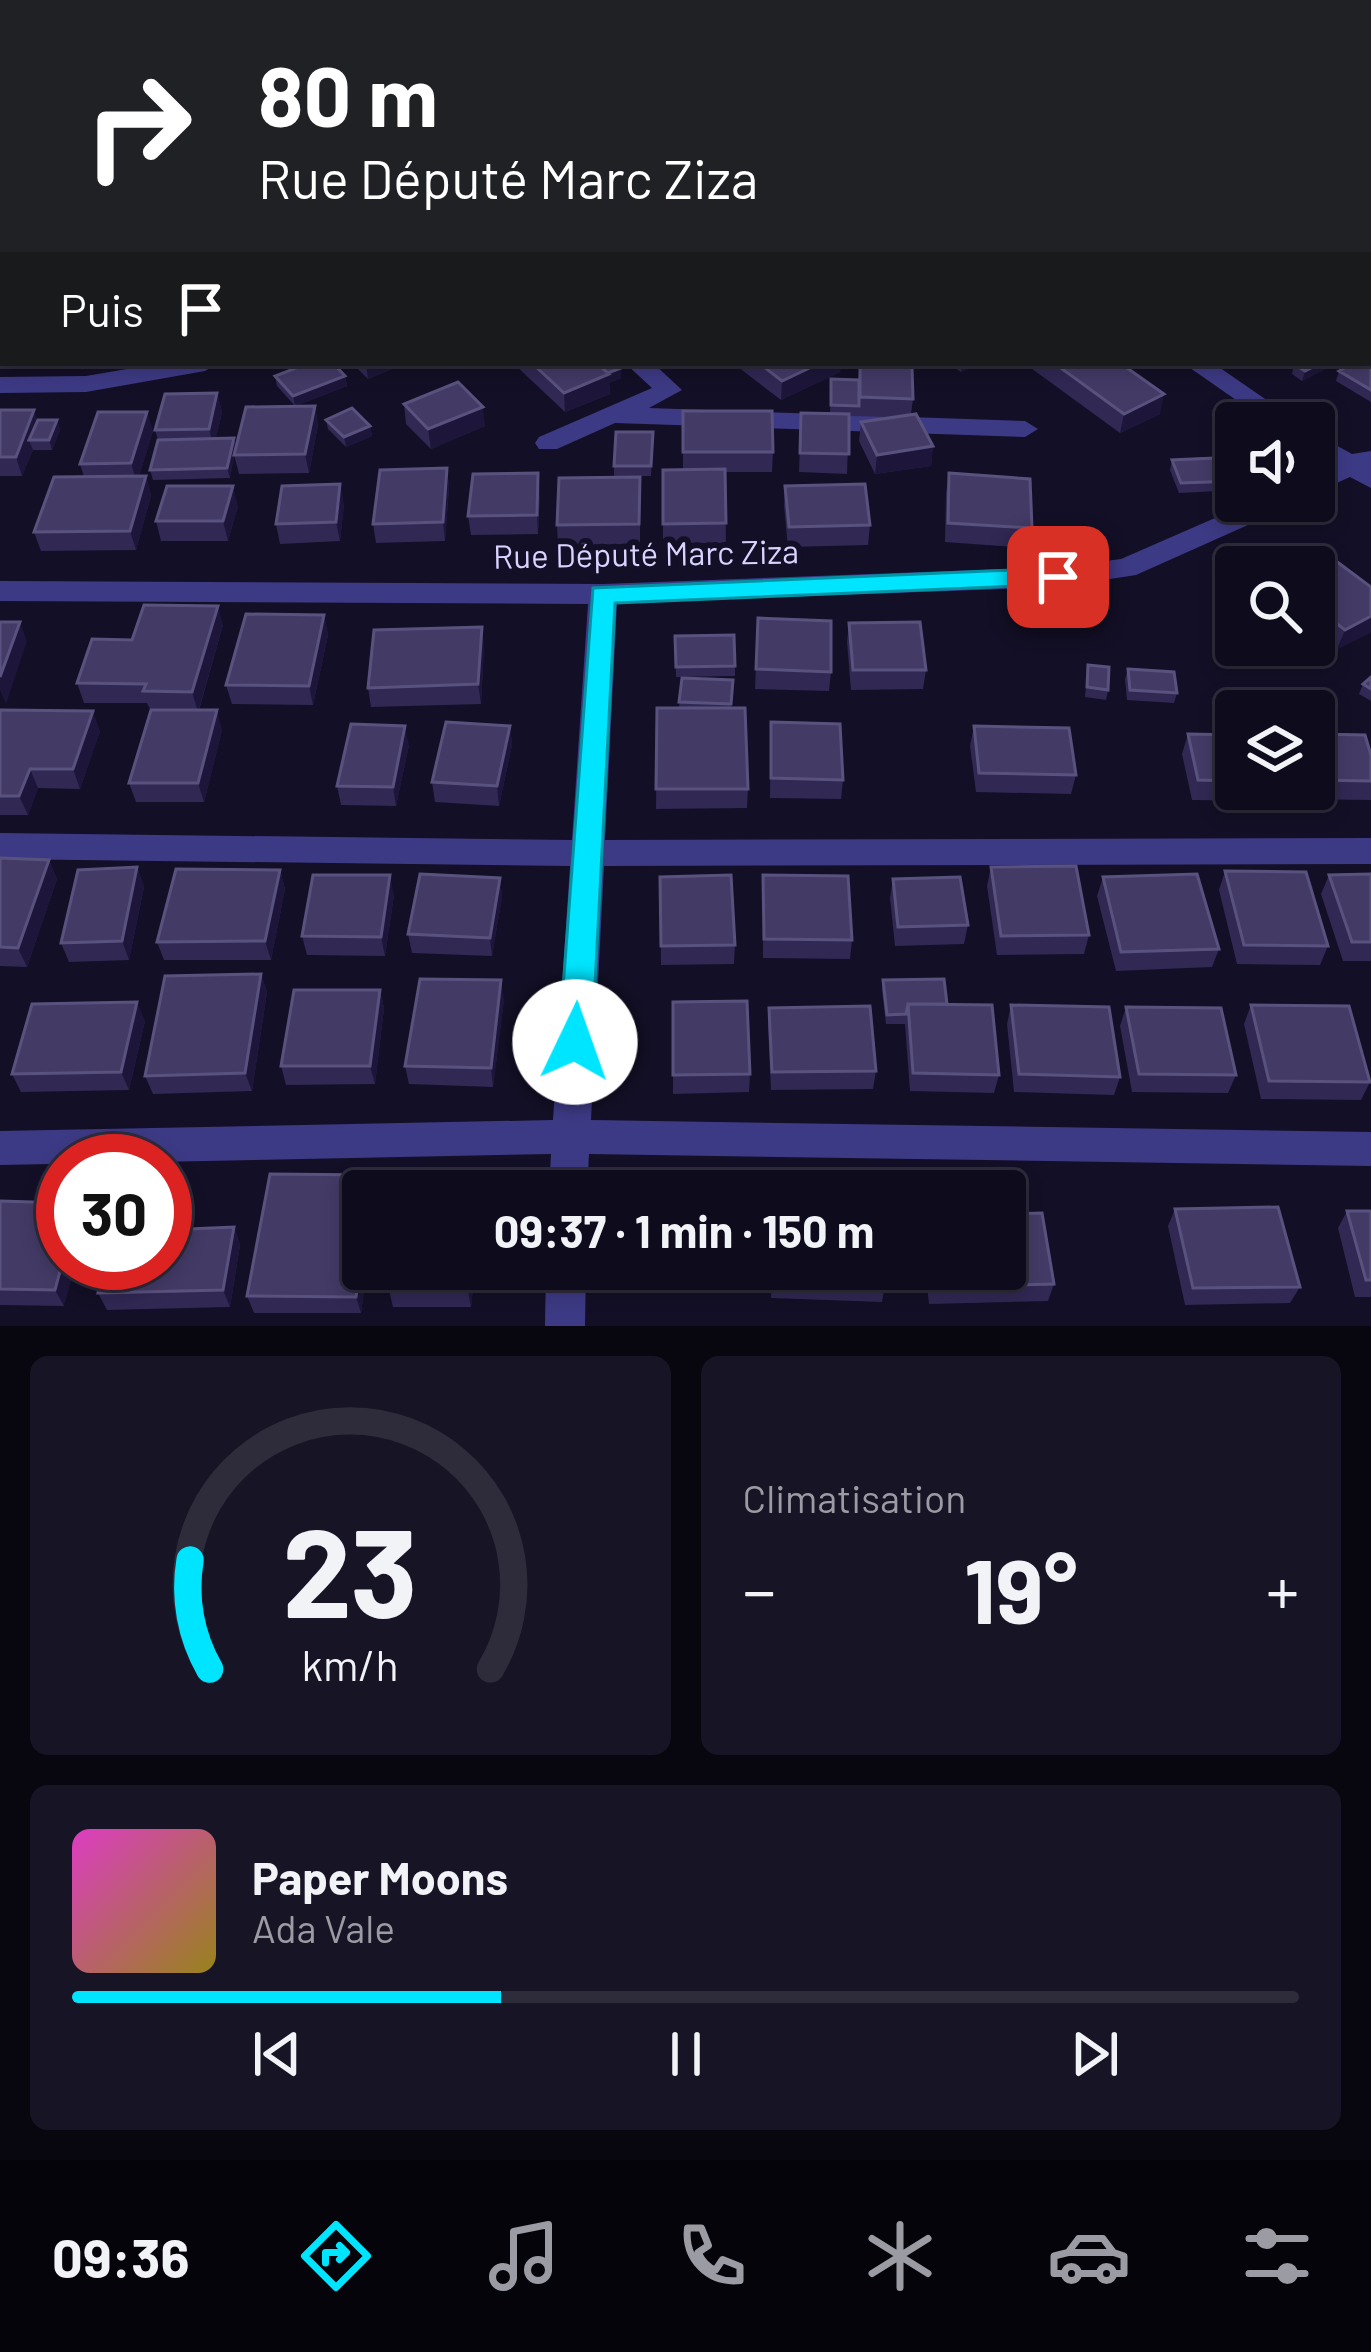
<!DOCTYPE html>
<html lang="fr">
<head>
<meta charset="utf-8">
<style>
  :root { --surface:#0e0b1c; --page:#171425; --text:#f1f3f6; --muted:#9b9ba3; --line:#2e2b3b; --accent:#00e5ff }
  body { margin:0; font-family:Barlow,sans-serif; background:var(--page); color:var(--text); height:100vh; display:flex; flex-direction:column; font-size:45px; white-space:nowrap }
  * { box-sizing:border-box; margin:0 }
  p { font-size:39px; color:var(--muted) }
  .icon { flex:none; width:66px; height:66px; fill:none; stroke:currentColor; stroke-width:2; stroke-linecap:round; stroke-linejoin:round }
  .map { position:relative; height:1326px; overflow:hidden }
  .details { display:flex; flex-direction:column; gap:30px; padding:30px; background:#08060f; flex:1 }
  .details>* { flex:none }
  .guide { position:absolute; left:0px; top:0px; width:1371px; height:366px; box-shadow:0 6px 18px #0003,0 0 0 3px var(--line); background:#202124; color:#fff; overflow:hidden }
  .tools { position:absolute; left:1215px; top:402px; display:grid; gap:24px }
  .tools a { display:grid; place-items:center; width:120px; height:120px; border-radius:12px; background:var(--surface); box-shadow:0 6px 18px #0003,0 0 0 3px var(--line); font-size:60px }
  .speed { position:absolute; left:36px; top:1134px; display:flex; gap:24px; font-size:60px; font-weight:700; text-align:center }
  .speed>* { display:grid; place-content:center; width:156px; height:156px; border-radius:50%; background:var(--surface); box-shadow:0 6px 18px #0003,0 0 0 3px var(--line); line-height:1 }
  .speed .limit { border:18px solid #d22; background:#fff; color:#111 }
  .pin { position:absolute; display:grid; place-items:center; width:102px; height:102px; color:#fff; margin:-51px; border-radius:24px; box-shadow:0 6px 18px #0006 }
  .me { position:absolute; width:132px; margin:-66px; rotate:3deg; stroke-linejoin:round; filter:drop-shadow(0 0 9px #0008) }
  .turn { display:flex; align-items:center; gap:42px; height:252px; padding:0 60px; font-size:54px }
  .turn .icon { width:156px; height:156px; stroke-width:2.5 }
  .turn b { display:block; font-size:84px; line-height:102px }
  .then { display:flex; align-items:center; height:114px; padding:0 60px; background:#0003; gap:24px; font-size:45px }
  .big { font-size:90px; font-weight:700; line-height:1.1 }
  .details .tile { flex:1; display:flex; flex-direction:column; justify-content:center; gap:18px; min-width:0; padding:0 42px; border-radius:18px; background:var(--page) }
  .details .dial { align-items:center; gap:0 }
  .dial svg { height:312px; overflow:visible; fill:none; stroke:var(--line); stroke-width:7; stroke-linecap:round; text-anchor:middle }
  .dial text { fill:var(--text); stroke:none }
  .song { display:flex; align-items:center; gap:36px }
  .cover { width:144px; height:144px; border-radius:18px; background:linear-gradient(135deg,hsl(310 70% 55%),hsl(50 70% 35%)) }
  .played { height:12px; border-radius:6px; background:linear-gradient(90deg,var(--accent) 35%,var(--line) 35%) }
  .keys { display:flex; justify-content:space-around; direction:ltr }
  .heat { display:flex; justify-content:space-between; align-items:center; font-size:66px; direction:ltr }
  .details .tiles { flex:1; display:grid; gap:30px; grid-template-columns:1fr 1fr }
  .tile:last-child { grid-column:span 2 }
  .trip { position:absolute; left:342px; top:1170px; width:684px; height:120px; border-radius:12px; background:var(--surface); box-shadow:0 6px 18px #0003,0 0 0 3px var(--line); font-weight:700; line-height:120px; text-align:center }
  .menu { display:flex; height:192px; justify-content:space-around; align-items:center; background:#06040b; color:var(--muted) }
  .menu .icon { width:84px; height:84px }
  .menu .current { color:var(--accent) }
  .menu b { font-size:54px; color:var(--text) }
  .map>svg:first-child { display:block }
</style>
</head>
<body>
<div class="map">
<svg width="1371" height="1326" viewBox="0 0 1371 1326">
  <rect width="100%" height="100%" fill="#130f26"/>
  <g fill="none" stroke-linecap="round" stroke-linejoin="round">
    <!-- stream -->
    <path stroke="#0a1f44" stroke-width="10" d="M40 3 45 0
      M58 3 161 0"/>
    <!-- minor -->
    <path fill="#3d3a85" fill-rule="evenodd" d="M0 0 12 3H3L0 15Z
      M660 0H688L658 3Z
      M1143 0H1168L1141 3Z
      M0 79H3V91H0Z
      M162 363H218L205 371 86 392 0 393V377L86 376Z
      M625 363H653L682 390 649 408 1025 421 1038 429 1025 437 615 423 557 449H539L535 443 539 437 652 388Z
      M1183 363H1213L1300 423H1269Z
      M1314 433 1352 454 1371 451V488L1350 477 1314 493V473L1331 465 1314 453Z
      M1254 501H1292L1288 507 1136 575 1058 587 617 603 605 840 1371 838V864L604 866 591 1120 1371 1132V1166L589 1154 587 1191H549L551 1154 0 1165V1131L553 1120 570 866 0 859V833L572 840 588 604 0 601V581L603 584 1058 567 1121 559Z
      M546 1269H586L585 1326H545Z"/>
  </g>
  <!-- wall -->
  <path fill="#312854" d="M749 0H810V3H754Z
    M829 0H890V3H834Z
    M1018 0H1118L1117 3H1023Z
    M1333 0H1371V33H1368V3H1333Z
    M0 107H3V185H0Z
    M0 283H3V360H0L2 301H0Z
    M1371 360V402L1336 381 1339 371Z
    M352 363H406L368 379Z
    M513 363H615L621 368V378L609 383 610 394 565 412Z
    M738 363H841L840 372 781 400 738 367Z
    M949 363H981L961 372Z
    M1024 363H1120L1160 414 1120 433Z
    M1294 364 1325 369 1302 381 1292 374Z
    M860 365 913 399 911 414 933 446 931 466 875 474 859 441 861 422 892 417 849 416 847 474 799 472 801 413 830 414 831 379 858 380Z
    M275 376H345L347 386 295 406 277 386Z
    M217 393 222 412 216 438 236 448 315 406 318 425 309 473 239 474 234 455 230 478 153 480 150 470 158 440 155 430Z
    M404 404 485 426 431 449 406 424Z
    M0 410 38 420H57L60 430 52 450H33L22 476H0Z
    M683 411 773 452 772 472H725L726 543H663V470H683Z
    M326 420 370 426 372 436 346 447 328 429Z
    M153 431 139 476H146L151 496 136 550 41 551 34 532 84 477 80 464Z
    M653 432 651 476H614V466Z
    M1236 457V490L1179 493 1170 470 1172 460Z
    M447 468 449 487 445 541 376 543 373 524Z
    M949 473 1032 528 1028 548 945 542 946 493Z
    M640 477V544L558 545 557 525Z
    M785 486 870 525 868 545 788 547 784 506Z
    M540 493 538 534 471 535 468 516Z
    M344 504 340 541 280 544 276 524Z
    M238 506 228 541H161L156 521Z
    M1314 567 1371 587V632L1337 649 1314 631Z
    M324 615 328 635 313 705 232 704 226 685Z
    M758 618 831 672 829 691 755 689Z
    M849 623 926 670 923 689 851 690 847 642Z
    M223 625 199 710 222 730 204 802H136L129 783 151 711 147 703H84L77 683 132 640Z
    M675 636 735 666V676L676 677Z
    M484 646 481 704 371 707 368 688Z
    M1088 665 1108 690 1106 700 1085 697Z
    M1128 669 1177 693 1174 703 1127 700 1125 679Z
    M1371 677V701L1359 694 1363 684Z
    M682 678 733 680 731 708 748 789 747 808 656 809 657 708H679Z
    M0 710 100 731 80 789 38 788 28 815H0Z
    M771 722 843 780 841 799 770 798Z
    M510 726 512 745 499 806 435 802 432 782Z
    M974 726 1076 775 1071 794 976 792 970 746Z
    M1188 734 1236 735V789H1282L1277 801 1192 800 1182 754Z
    M1314 734 1371 755V800L1298 799 1296 789H1314Z
    M409 745 396 806 341 805 337 786Z
    M0 858 49 860 57 879 27 967 0 966Z
    M137 867 144 887 129 960 69 962 61 943Z
    M991 867 1089 935 1084 954 997 955 987 886Z
    M280 870 285 889 271 960H164L157 942Z
    M1225 871 1328 946 1320 965 1237 964 1219 890Z
    M1371 874V961H1343L1321 894 1329 875Z
    M763 875 852 940 850 959 763 958Z
    M660 877 735 945 734 964 661 965Z
    M1103 877 1219 949 1212 967 1116 971 1097 896Z
    M500 878 502 897 492 956 412 953 408 934Z
    M893 879 968 925 964 944 895 946 890 898Z
    M394 895 385 956 307 955 302 936Z
    M261 974 267 992 252 1091 153 1094 145 1076Z
    M883 980 947 1004 999 1075 994 1093 910 1091 905 1024H886L882 990Z
    M380 990 384 1008 375 1084 286 1085 281 1066Z
    M504 999 493 1087 409 1084 405 1066Z
    M673 1002 750 1074 749 1092 673 1094Z
    M1011 1005 1120 1077 1114 1095 1014 1092 1007 1024Z
    M1251 1005 1370 1082 1361 1100 1261 1099 1244 1024Z
    M1126 1007 1236 1075 1228 1093 1132 1092 1120 1026Z
    M769 1008 876 1071 873 1089 771 1090 768 1026Z
    M145 1021 129 1090 21 1092 12 1074Z
    M0 1201 63 1203 64 1306 0 1305Z
    M1175 1209 1300 1287 1290 1303 1185 1305 1168 1226Z
    M1347 1211H1371V1297H1355L1338 1228Z
    M234 1227 240 1245 230 1307 107 1310 98 1293Z
    M363 1269H367L361 1313H254L247 1296Z
    M392 1269H475L471 1307H393L389 1290Z
    M681 1269H754L753 1278 681 1282Z
    M772 1269H885V1285L882 1302 771 1298Z
    M925 1269H1005L1054 1284 1048 1301 929 1304Z"/>
  <!-- shaded-wall -->
  <path fill="#1d163a" d="M777 0H810V3H777Z
    M875 0H890V3H866Z
    M1058 0H1077V3H1053Z
    M1100 0H1118L1117 3H1100Z
    M366 363H406L368 379Z
    M820 363H841L840 372 781 400 782 381Z
    M962 363H981L961 372Z
    M1321 363H1327L1325 369 1302 381 1305 371Z
    M621 368V378L609 383 610 394 565 412 564 393Z
    M345 376 347 386 295 406 293 396Z
    M217 393 222 412 214 448 209 429Z
    M1164 394 1160 414 1120 433 1124 414Z
    M315 406 318 425 309 473 305 454Z
    M483 407 485 426 431 449 428 429Z
    M34 410 41 430 29 440 33 450 22 476 16 457Z
    M147 412 153 431 137 483 131 463Z
    M57 420 60 430 52 450 49 440Z
    M370 426 372 436 346 447 344 437Z
    M234 438 236 448 230 478 227 468Z
    M933 446 931 466 875 474 877 455Z
    M447 468 449 487 445 541 443 522Z
    M538 473 540 493 538 534 537 515Z
    M146 476 151 496 136 550 130 531Z
    M340 484 344 504 340 541 336 522Z
    M233 486 238 506 228 541 223 521Z
    M218 606 223 625 198 712 192 692Z
    M324 615 328 635 313 705 309 686Z
    M1371 616V632L1337 649 1345 630Z
    M20 622 27 641 6 704 0 690V677Z
    M482 627 484 646 481 704 478 684Z
    M217 710 222 730 204 802 198 783Z
    M93 711 100 731 80 789 73 769Z
    M405 726 409 745 396 806 393 787Z
    M510 726 512 745 499 806 497 786Z
    M30 769 38 788 28 815 19 796Z
    M49 860 57 879 27 967 18 948Z
    M137 867 144 887 129 960 122 941Z
    M280 870 285 889 271 960 265 941Z
    M390 875 394 895 385 956 381 937Z
    M500 878 502 897 492 956 490 938Z
    M261 974 267 992 252 1091 245 1073Z
    M501 980 504 999 493 1087 491 1068Z
    M380 990 384 1008 375 1084 370 1066Z
    M137 1002 145 1021 129 1090 121 1072Z
    M234 1227 240 1245 230 1307 223 1290Z
    M363 1245V1269H367L361 1313 356 1297Z
    M63 1260V1263H76L64 1306 55 1290Z
    M470 1269H475L471 1307 468 1291Z"/>
  <!-- building -->
  <path fill="#433a66" stroke="#5a527e" stroke-width="3" d="M298 0H310L314 3H288Z
    M404 0H439L443 3H395Z
    M479 0H544L549 3H484Z
    M555 0H602L607 3H559Z
    M1337 0H1371V6H1368V3H1343L1337 2Z
    M0 138H3V167H0Z
    M3 299V341H0V304Z
    M1368 358 1371 360V390L1339 371 1354 363H1368Z
    M309 363H333L345 376 293 396 275 376Z
    M532 363H596L609 374 564 393Z
    M596 363H615L621 368 608 373Z
    M759 363H820L782 381Z
    M1054 363H1120L1164 394 1124 414Z
    M1297 363H1321L1305 371 1294 364Z
    M860 365 912 367 913 399 860 397Z
    M831 379 859 380V406L831 405Z
    M458 382 483 407 428 429 404 404Z
    M217 393 209 429 155 430 165 394Z
    M315 406 305 454 234 455 246 407Z
    M352 408 370 426 344 437 326 420Z
    M0 410H34L16 457H0Z
    M683 411H772L773 452H683Z
    M98 412H147L131 463 80 464Z
    M801 413 849 414V454L800 453Z
    M916 414 933 446 877 455 861 422Z
    M38 420H57L49 440H29Z
    M616 432H653L651 466H614Z
    M234 438 227 468 150 470 158 440Z
    M1236 457V481L1181 483 1172 460Z
    M447 468 443 522 373 524 380 470Z
    M725 469 726 523 663 524V470Z
    M538 473 537 515 468 516 473 474Z
    M949 473 1030 479 1032 528 948 523Z
    M146 476 130 531 34 532 54 477Z
    M640 477 639 524 557 525 559 478Z
    M340 484 336 522 276 524 282 486Z
    M865 484 870 525 789 527 785 486Z
    M167 486H233L223 521H156Z
    M1320 549 1371 587V616L1345 630 1314 606V567H1285Z
    M144 605 218 606 192 692 143 691 146 684 77 683 92 639 132 640Z
    M246 614 324 615 309 686 226 685Z
    M758 618 831 621V672L756 669Z
    M0 622H20L0 677Z
    M920 622 926 670H853L849 623Z
    M482 627 478 684 368 688 374 630Z
    M734 635 735 666 676 667 675 636Z
    M1088 665 1109 667 1108 690 1087 687Z
    M1128 669 1174 672 1177 693 1130 690Z
    M1371 677V689L1363 684Z
    M682 678 733 680 731 704 679 702Z
    M657 708H745L748 789H656Z
    M0 710 93 711 73 769H30L19 796H0Z
    M151 710H217L198 783H129Z
    M446 722 510 726 497 786 432 782Z
    M771 722 840 724 843 780 771 778Z
    M351 724 405 726 393 787 337 786Z
    M974 726 1069 728 1076 775 979 773Z
    M1188 734 1236 735V781L1198 780Z
    M1314 734 1365 735 1371 755V781L1314 780Z
    M0 858 49 860 18 948 0 947Z
    M1076 866 1089 935 1001 936 991 867Z
    M137 867 122 941 61 943 78 870Z
    M176 869 280 870 265 941 157 942Z
    M1225 871 1306 872 1328 946 1244 945Z
    M420 874 500 878 490 938 408 934Z
    M1197 874 1219 949 1121 952 1103 877Z
    M1371 874V942H1352L1329 875Z
    M313 875H390L381 937 302 936Z
    M731 875 735 945 661 946 660 877Z
    M763 875 848 876 852 940 764 939Z
    M960 877 968 925 898 927 893 879Z
    M261 974 245 1073 145 1076 165 976Z
    M420 979 501 980 491 1068 405 1066Z
    M944 979 947 1004H908L906 1014 887 1015 883 980Z
    M294 990H380L370 1066H281Z
    M747 1001 750 1074 673 1075V1002Z
    M137 1002 121 1072 12 1074 32 1004Z
    M908 1004 992 1005 999 1075 913 1073Z
    M1011 1005 1109 1007 1120 1077 1019 1074Z
    M1251 1005 1349 1006 1370 1082 1269 1081Z
    M870 1006 876 1071 772 1072 769 1008Z
    M1126 1007 1221 1008 1236 1075 1139 1074Z
    M270 1174 373 1175 371 1191H363V1245L356 1297 247 1296Z
    M401 1179H453L452 1191H399Z
    M0 1201 63 1203V1260L55 1290 0 1289Z
    M1278 1207 1300 1287 1193 1288 1175 1209Z
    M1347 1211H1371V1280H1366Z
    M1042 1213 1054 1284 933 1287 931 1269H1005V1214Z
    M234 1227 223 1290 98 1293 105 1263H165V1230Z
    M392 1269H470L468 1291 389 1290Z
    M773 1269H885V1285L772 1281Z"/>
  <!-- route -->
  <path fill="#00e5ff" stroke="#0095a6" stroke-width="3" d="M1058 568 1068 571 1071 577 1068 584 615 603 592 1042 587 1053 575 1057 563 1053 559 1042 593 588Z"/>
  <g text-anchor="middle" stroke-width="12" stroke-linejoin="round" paint-order="stroke">
    <!-- street labels -->
    <g font-size="33" fill="#d9d4ff" stroke="#130f26">
      <text transform="translate(646 554) rotate(-1)" y="12">Rue Député Marc Ziza</text>
    </g>
  </g>
</svg>
<div class="tools">
<a><svg class="icon" aria-label="sound" viewBox="0 0 24 24"><path d="M4 9h4l5-4v14l-5-4H4zM17 9q2 3 0 6"/></svg></a>
<a><svg class="icon" aria-label="search" viewBox="0 0 24 24"><circle cx="10" cy="10" r="6"/><path d="M15 15l6 6"/></svg></a>
<a><svg class="icon" aria-label="layers" viewBox="0 0 24 24"><path d="M12 4l9 5-9 5-9-5zM3 14l9 5 9-5"/></svg></a>
</div>
<div class="speed"><div class="limit">30</div></div>
<div class="pin" style="left:1058px;top:577px;background:#d93025"><svg class="icon" aria-label="arrive" viewBox="0 0 24 24"><path d="M6 21V4h12l-3 4 3 4H6"/></svg></div>
<svg class="me" style="left:575px;top:1042px" viewBox="-20 -20 40 40"><circle r="19" fill="#fff"/><path d="M0-13L10 11 0 6-10 11z" fill="#00e5ff"/></svg>
<div class="trip">09:37 · 1 min · 150 m</div>
<div class="guide">
<div class="turn"><svg class="icon" aria-label="right" viewBox="0 0 24 24"><path d="M7 20v-9h11M14 6l5 5-5 5"/></svg><div><b>80 m</b>Rue Député Marc Ziza</div></div>
<div class="then">Puis<svg class="icon" aria-label="arrive" viewBox="0 0 24 24"><path d="M6 21V4h12l-3 4 3 4H6"/></svg></div>
</div>
</div>
<section class="details">
<div class="tiles">
<div class="tile dial"><svg viewBox="0 0 100 80">
<path d="M14 69A42 42 0 1 1 86 69"/>
<path d="M14 69A42 42 0 0 1 9 41" stroke="#00e5ff"/>
<text x="50" y="56" font-size="32" font-weight="700">23</text>
<text x="50" y="72" font-size="11">km/h</text>
</svg></div>
<div class="tile"><p>Climatisation</p>
<div class="heat"><a>−</a><b class="big">19°</b><a>+</a></div>
</div>
<div class="tile">
<div class="song"><i class="cover"></i><div><b>Paper Moons</b><p>Ada Vale</p></div></div>
<div class="played"></div>
<div class="keys"><svg class="icon" aria-label="previous" viewBox="0 0 24 24"><path d="M18 5L8 12l10 7zM5 5v14"/></svg><svg class="icon" aria-label="pause" viewBox="0 0 24 24"><path d="M8 5v14M16 5v14"/></svg><svg class="icon" aria-label="next" viewBox="0 0 24 24"><path d="M6 5l10 7-10 7zM19 5v14"/></svg></div>
</div>
</div>
</section>
<nav class="menu">
<b>09:36</b>
<svg class="icon current" aria-label="directions" viewBox="0 0 24 24"><path d="M12 3l9 9-9 9-9-9zM9 14v-3h6M13 9l2 2-2 2"/></svg>
<svg class="icon" aria-label="music" viewBox="0 0 24 24"><path d="M9 18V5l10-2v13"/><circle cx="6" cy="18" r="3"/><circle cx="16" cy="16" r="3"/></svg>
<svg class="icon" aria-label="phone" viewBox="0 0 24 24"><path d="M5 4h4l2 5-3 2q2 4 5 5l2-3 5 2v4C11 20 4 13 5 4z"/></svg>
<svg class="icon" aria-label="climate" viewBox="0 0 24 24"><path d="M12 3v18M4 7l16 10M4 17L20 7"/></svg>
<svg class="icon" aria-label="car" viewBox="0 0 24 24"><path d="M5 17H2v-5l4-1 3-4h7l3 4 3 1v5h-3M9 17h6M6 11h13"/><circle cx="7" cy="17" r="2"/><circle cx="17" cy="17" r="2"/></svg>
<svg class="icon" aria-label="filters" viewBox="0 0 24 24"><path d="M4 7h16M4 17h16"/><circle cx="9" cy="7" r="2"/><circle cx="15" cy="17" r="2"/></svg>
</nav>
</body>
</html>
